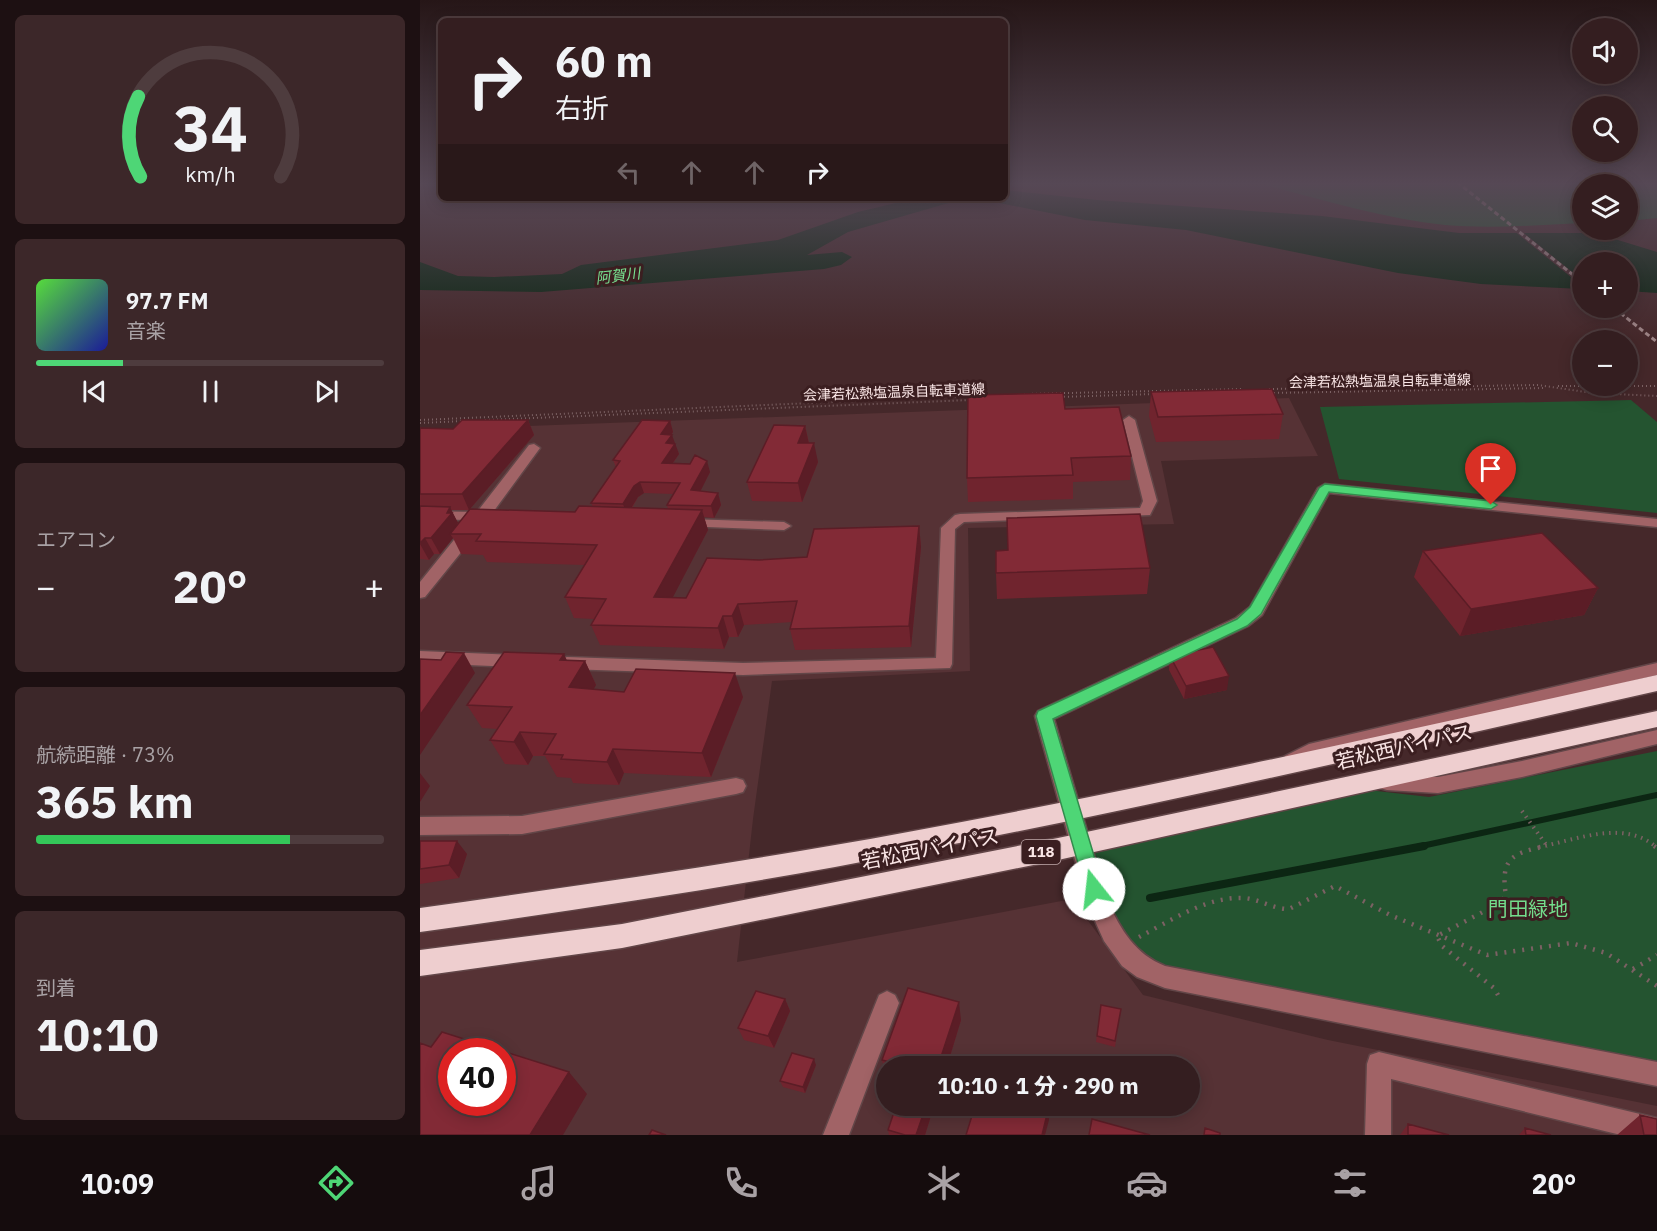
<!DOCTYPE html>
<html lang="ja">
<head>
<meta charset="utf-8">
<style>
  :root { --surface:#341e20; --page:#3c2729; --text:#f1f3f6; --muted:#a9a2a5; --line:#4e3c3e; --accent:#4ed676 }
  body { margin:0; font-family:"IBM Plex Sans","Noto Sans JP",sans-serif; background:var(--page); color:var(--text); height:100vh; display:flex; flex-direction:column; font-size:22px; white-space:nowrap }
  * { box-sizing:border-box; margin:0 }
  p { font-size:20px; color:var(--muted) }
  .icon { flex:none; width:33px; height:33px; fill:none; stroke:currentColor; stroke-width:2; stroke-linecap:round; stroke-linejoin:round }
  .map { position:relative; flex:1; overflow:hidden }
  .drawer { display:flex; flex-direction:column; gap:15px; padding:15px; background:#1d1012; width:420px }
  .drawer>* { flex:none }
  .top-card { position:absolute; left:18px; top:18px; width:570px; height:183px; border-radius:9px; box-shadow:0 3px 15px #0003,0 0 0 2px var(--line); background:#341e20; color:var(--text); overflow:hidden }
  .buttons { position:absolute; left:1152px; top:18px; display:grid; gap:12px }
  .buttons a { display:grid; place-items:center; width:66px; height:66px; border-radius:50%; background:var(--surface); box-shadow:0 3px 15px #0003,0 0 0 2px var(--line); font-size:30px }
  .speed { position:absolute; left:18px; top:1038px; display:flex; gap:12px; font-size:30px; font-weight:700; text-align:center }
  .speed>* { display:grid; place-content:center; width:78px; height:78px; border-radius:50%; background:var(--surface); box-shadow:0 3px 15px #0003,0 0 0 2px var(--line); line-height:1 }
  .speed .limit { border:9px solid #d22; background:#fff; color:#111 }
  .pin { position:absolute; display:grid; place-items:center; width:51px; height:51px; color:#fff; margin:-62px -26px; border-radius:50% 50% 50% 0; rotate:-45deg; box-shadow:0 0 6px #0007 }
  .pin .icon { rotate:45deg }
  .me { position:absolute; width:66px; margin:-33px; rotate:344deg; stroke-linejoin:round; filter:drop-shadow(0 0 4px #0008) }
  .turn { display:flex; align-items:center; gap:21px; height:126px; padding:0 18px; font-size:27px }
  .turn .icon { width:78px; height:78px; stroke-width:2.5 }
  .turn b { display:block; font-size:42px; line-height:51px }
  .lanes { display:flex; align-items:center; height:57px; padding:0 18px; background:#0003; justify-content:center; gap:30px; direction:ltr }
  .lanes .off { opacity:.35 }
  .big { font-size:45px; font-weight:800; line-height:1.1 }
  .drawer .card { flex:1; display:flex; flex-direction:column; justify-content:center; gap:9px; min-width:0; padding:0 21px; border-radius:9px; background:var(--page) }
  .drawer .dial { align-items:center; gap:0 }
  .dial svg { height:156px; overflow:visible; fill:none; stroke:var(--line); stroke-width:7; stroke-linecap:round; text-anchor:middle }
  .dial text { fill:var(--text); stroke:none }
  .song { display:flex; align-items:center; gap:18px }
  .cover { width:72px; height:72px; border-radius:9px; background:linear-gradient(135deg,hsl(110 70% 55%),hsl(240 70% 35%)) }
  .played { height:6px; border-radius:3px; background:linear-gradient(90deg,var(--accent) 25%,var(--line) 25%) }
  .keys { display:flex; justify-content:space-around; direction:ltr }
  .heat { display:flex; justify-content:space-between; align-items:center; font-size:33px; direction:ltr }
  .charge { height:9px; border-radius:4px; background:linear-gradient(90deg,#34c759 73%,var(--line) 0) }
  .trip { position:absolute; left:456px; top:1056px; width:324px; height:60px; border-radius:30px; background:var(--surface); box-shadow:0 3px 15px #0003,0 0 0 2px var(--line); font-weight:800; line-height:60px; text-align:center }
  .dock { display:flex; height:96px; justify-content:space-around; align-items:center; background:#150c0d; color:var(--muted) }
  .dock .icon { width:42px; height:42px }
  .dock .active { color:var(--accent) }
  .dock b { font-size:27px; color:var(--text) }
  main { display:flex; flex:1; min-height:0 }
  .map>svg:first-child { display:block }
</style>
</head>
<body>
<main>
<section class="drawer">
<div class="card dial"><svg viewBox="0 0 100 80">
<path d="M14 69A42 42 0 1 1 86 69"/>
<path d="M14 69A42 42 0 0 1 13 28" stroke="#4ed676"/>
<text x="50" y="56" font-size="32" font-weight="700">34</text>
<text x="50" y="72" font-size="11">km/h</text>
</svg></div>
<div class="card">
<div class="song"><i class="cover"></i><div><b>97.7 FM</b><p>音楽</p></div></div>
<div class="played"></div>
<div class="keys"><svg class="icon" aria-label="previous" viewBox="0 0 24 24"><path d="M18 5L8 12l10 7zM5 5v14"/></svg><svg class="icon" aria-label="pause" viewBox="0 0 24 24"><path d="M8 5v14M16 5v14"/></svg><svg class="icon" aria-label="next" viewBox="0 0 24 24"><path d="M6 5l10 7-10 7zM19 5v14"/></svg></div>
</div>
<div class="card"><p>エアコン</p>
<div class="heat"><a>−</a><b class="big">20°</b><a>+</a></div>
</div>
<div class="card"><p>航続距離 · 73%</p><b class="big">365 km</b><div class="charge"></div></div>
<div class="card"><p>到着</p><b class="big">10:10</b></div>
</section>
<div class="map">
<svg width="1237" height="1135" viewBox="0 0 1237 1135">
  <rect width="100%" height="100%" fill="#45282a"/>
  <!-- built -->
  <path fill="#563235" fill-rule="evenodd" d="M869 398 898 456 741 461 754 524 548 528 550 671 352 681 333 819 317 962 652 899 723 995 908 1040 1237 1106V1135H0V430ZM32 1052H82V1102H32ZM466 1066H770V1106H466Z"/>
  <!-- green -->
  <path fill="#245430" d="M834 182H1237V218L1208 221V184H1162V223C1118 225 1070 229 1025 225 961 218 897 198 834 182Z
    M1211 400 1237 422V513L919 479 900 407Z
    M1237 751V1066L741 969 718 955 687 906 671 849 948 790 1009 797Z"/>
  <!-- water -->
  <path fill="#0c2613" d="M585 190 677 200 902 216 1039 233H1175L1237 252V293L1208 291V262H1162V289L1061 284 978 273 766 230 665 220 569 201 532 202 428 232 387 255 422 252 432 257 421 265 404 269 121 292 0 290V262L38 276 74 277 142 274 161 265 358 240 438 212 497 198H585Z"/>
  <!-- pier -->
  <path fill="#45282a" d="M1093 230H1100L1162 280V286Z"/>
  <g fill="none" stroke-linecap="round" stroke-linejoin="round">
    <!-- stream-far1 -->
    <path stroke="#0c2613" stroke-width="6" d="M997 847 1237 795"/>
    <!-- stream -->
    <path stroke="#0c2613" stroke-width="8" d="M730 898 1004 846"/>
    <!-- minor casing -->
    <g stroke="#624648" stroke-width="3">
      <path id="minor" d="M709 416 715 420 737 501 730 515 544 522 535 529 532 664 530 668 323 675 147 669 141 667 139 663 141 659 147 657 323 663 516 658 521 528 535 515 540 514 720 508 723 501 703 420Z
        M114 444 120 448 68 519 5 597 0 598V582L50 520 0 519V511L57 512 109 445Z
        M905 484 1237 519V527L909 493 842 615 828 626 634 719 688 902C701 930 715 954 745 966L1237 1062V1086L745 988 717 977 702 966 684 941 667 903 615 716 618 711 816 618 830 607 898 488Z
        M267 519 364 522 371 526 364 530 262 526 260 523 262 520Z
        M0 651 99 655 105 657 107 661 105 665 99 667 0 663Z
        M1237 663V675L894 757 872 769 865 766 863 761 865 756 889 744Z
        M1237 730V744L1102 777 1018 793 967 790 960 788 958 782 960 776 967 774 1018 777 1102 761Z
        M316 778 323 780 326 786 323 792 316 794 102 834 0 835V817L102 816Z
        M467 991 475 995 479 1003 429 1135H403L459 995Z
        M959 1052 1237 1118V1135H1201L971 1079V1135H945L947 1064 950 1055Z"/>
    </g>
    <!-- highway casing -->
    <g stroke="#624648" stroke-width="3">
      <path id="highway" d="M1237 675V691C988 747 739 805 488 853 326 885 163 909 0 932V908C163 885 326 862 488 832 739 786 988 730 1237 675Z
        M1237 711V727L638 860 202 948 0 976V950L202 924 638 838Z"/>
    </g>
    <!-- path-far2 -->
    <path stroke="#7b6163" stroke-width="2" stroke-dasharray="1 3" stroke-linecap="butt" d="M1138 386H1237
      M849 389 1118 385 1172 393 1237 396
      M850 393 1125 388
      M604 394 822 389
      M640 397 733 394
      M0 420 552 396
      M65 420 550 400
      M0 423 43 421"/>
    <!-- path-far1 -->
    <path stroke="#7b6163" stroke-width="4" stroke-dasharray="1.5 5" stroke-linecap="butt" d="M1102 811 1127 846
      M1119 847C1156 840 1204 819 1236 847"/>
    <!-- path -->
    <path stroke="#7b6163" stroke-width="4.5" stroke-dasharray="2 7" stroke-linecap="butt" d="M1234 846 1237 848
      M719 937C750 921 787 896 824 898 839 899 853 909 869 909L915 886 970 915 1067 955 1151 943 1186 953 1237 986
      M1213 969 1237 955
      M1078 995 1074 988 1022 946 1017 936 1080 903 1086 896C1080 858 1092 853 1127 846"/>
    <!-- minor -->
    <use href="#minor" fill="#a16366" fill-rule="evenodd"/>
    <!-- highway -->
    <use href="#highway" fill="#eececf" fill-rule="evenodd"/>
    <!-- rail -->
    <path stroke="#9d8485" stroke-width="3" stroke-dasharray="5 3" stroke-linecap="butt" d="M1037 182 1162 282
      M1194 308 1237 342"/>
  </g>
  <!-- wall -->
  <path fill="#70242e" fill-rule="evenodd" d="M731 392 863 414 859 439 736 442 729 416Z
    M645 409 711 456 710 480 653 482V499L548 502 547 478Z
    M108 420 114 435 49 510H31L38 523V525L155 512 173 507 171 503 196 467 193 460 250 421 253 432 251 435 259 454 253 463 290 472 280 491 298 493 301 505 294 518 284 517 288 530 252 598H266L339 560 387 557 499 526 501 547 491 647 375 650 370 629 372 622 324 625 318 637H309L304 649 180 645 171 625 174 619 154 618 145 597 165 565 67 562 63 555 41 554 33 538 20 554H14L9 560 0 559V428L33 429ZM224 493 253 494 247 505 248 509 212 508 218 497Z
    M385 426 389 443 398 462 382 502 332 501 327 482Z
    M1003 551 1178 588 1164 615 1040 636 994 577Z
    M730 568 727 594 577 599 576 573Z
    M750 656 807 690 764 699 749 670Z
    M147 660 165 661 176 685 173 689 204 692 323 697 291 777 204 773 199 785 169 784 153 783 151 778 137 777 125 756H113L108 765 85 764 70 740 78 729 62 728 47 705Z
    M0 841 47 854 39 878 0 884Z
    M365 999 370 1011 354 1048 324 1040 318 1028Z
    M681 1005 701 1009 695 1047 676 1042Z
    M541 1020 527 1066H466V1077L462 1060Z
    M396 1065 385 1093 363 1087 360 1081Z
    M476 1106H514L505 1135H469L468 1130Z
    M1220 1115 1237 1135H1197Z
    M988 1124 1029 1135H980Z
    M1105 1128 1131 1135H1099Z"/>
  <!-- shaded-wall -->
  <path fill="#5b1d26" d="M108 420 114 435 49 510 42 494Z
    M250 421 253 432 246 442 252 435 259 454 245 474 242 463 241 434Z
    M385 426 389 444 378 443Z
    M394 443 398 462 382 502 378 483Z
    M287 461 290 472 275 502 271 490Z
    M220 482 224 493 218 497 207 515 203 504 214 486Z
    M298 493 301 505 294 518 291 506Z
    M30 507 38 523 37 524 40 529 30 534 33 538 20 554 11 538Z
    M282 510 288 530 242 618 234 597Z
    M499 526 501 547 491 647 489 626Z
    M5 538 14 554 9 560 0 544Z
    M1178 588 1164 615 1040 636 1051 609Z
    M318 604 324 625 318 637 312 616Z
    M303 616 309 637 304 649 298 628Z
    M44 653 55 673 0 755V715Z
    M144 654 155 678 165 661 176 685 161 711 149 687 140 660Z
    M315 673 323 697 291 777 282 753Z
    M809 676 807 690 764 699 766 686Z
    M100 732 113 756 108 765 94 742Z
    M193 749 204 773 199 785 187 762Z
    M0 773 10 786 0 802Z
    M37 841 47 854 39 878 29 865Z
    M365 999 370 1011 354 1048 348 1036Z
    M539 1002 541 1020 527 1066H518Z
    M394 1059 396 1065 385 1093 383 1087Z
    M149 1072 167 1094 143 1135H110Z
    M506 1106H514L505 1135H496Z
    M629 1106V1120L625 1135H622Z"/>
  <!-- building -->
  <path fill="#822a36" stroke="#5b1d26" stroke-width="1.5" fill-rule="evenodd" d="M852 389 863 414 738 417 731 392Z
    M643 393 645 409 699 407 711 456 651 458 653 475 547 478 548 395Z
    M42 420H108L42 494H0V428L33 429Z
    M222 420 250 421 241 434 252 435 246 443 255 444 242 463 270 464 275 455 287 461 271 490 298 493 291 506 247 505 260 483 220 482 214 486 203 504 171 503 200 461 193 460Z
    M354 425 385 426 378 443H394L378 483 327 482Z
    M0 506 30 507 27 513H32L11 538H5L0 543Z
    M159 506 282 510 234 597 266 598 287 558 339 560 387 557 394 529 499 526 489 626 370 629 377 601 318 604 312 616H303L298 628 171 625 186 599 145 597 177 545 56 541 61 534H30L50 509 155 512Z
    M720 514 730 568 576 573V551L588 550 587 518Z
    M1122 533 1178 588 1051 609 1003 551Z
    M793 647 809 676 766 686 750 656Z
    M26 652 44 653 0 715V659L21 660Z
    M84 652 144 654 140 660 165 661 149 687 204 692 216 669 315 673 282 753 193 749 187 762 141 759 143 755 124 754 136 734 100 732 94 742 70 740 92 707 47 705Z
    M0 841H37L29 865 0 869Z
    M488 988 539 1002 518 1066H485L462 1060Z
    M336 991 365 999 348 1036 318 1028Z
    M681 1005 701 1009 695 1041 677 1036Z
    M22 1032 149 1072 110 1135H0V1043L11 1047ZM32 1052H82V1102H32Z
    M372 1053 394 1059 383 1087 360 1081Z
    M476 1106H506L496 1135H485L468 1130Z
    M555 1106H629L622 1135H546Z
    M1220 1115 1237 1119V1135H1224Z
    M672 1119 730 1135H669Z
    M988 1124 1029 1135H988Z
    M785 1128 800 1133V1135H784Z
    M1105 1128 1131 1135H1106Z
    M232 1130 246 1135H229Z"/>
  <!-- sky -->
  <linearGradient id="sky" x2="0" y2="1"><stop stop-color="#261617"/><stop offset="0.54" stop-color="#564855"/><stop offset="1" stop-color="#564855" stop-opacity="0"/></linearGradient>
  <rect width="1237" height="340" fill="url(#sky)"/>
  <!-- route -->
  <path fill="#4ed676" stroke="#338b4d" stroke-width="1.5" d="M905 484 1071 501 1077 505 1071 509 909 492 841 614 827 626 633 719 684 889 681 895 674 898 667 895 616 716 618 711 817 619 830 607 899 488Z"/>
  <g text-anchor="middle" stroke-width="6" stroke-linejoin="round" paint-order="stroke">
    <!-- far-street labels -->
    <g font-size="14" fill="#f9e5e5" stroke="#3b1e20">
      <text transform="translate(960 381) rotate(-1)" y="5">会津若松熱塩温泉自転車道線</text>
      <text transform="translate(474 392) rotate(-2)" y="5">会津若松熱塩温泉自転車道線</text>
    </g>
    <!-- far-water labels -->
    <g font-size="15" font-style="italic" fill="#78e291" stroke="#3b1e20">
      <text transform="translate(198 276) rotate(-7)" y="5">阿賀川</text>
    </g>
    <!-- shield labels -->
    <rect fill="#3b1e20" stroke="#c0a9aa" stroke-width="1.5" x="601.5" y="840" width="39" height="24" rx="4.5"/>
    <g font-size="15" font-weight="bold" fill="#f9e5e5">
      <text x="621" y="857">118</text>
    </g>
    <!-- near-street labels -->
    <g font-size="20" fill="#f9e5e5" stroke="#3b1e20">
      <text transform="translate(984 747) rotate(-13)" y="7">若松西バイパス</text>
      <text transform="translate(510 849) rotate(-11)" y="7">若松西バイパス</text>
    </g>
    <!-- near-park labels -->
    <g font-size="20" fill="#73dd8c" stroke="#3b1e20">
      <text x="1108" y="916">門田緑地</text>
    </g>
  </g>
</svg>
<div class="buttons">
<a><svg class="icon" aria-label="sound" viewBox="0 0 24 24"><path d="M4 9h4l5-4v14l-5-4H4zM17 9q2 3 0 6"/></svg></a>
<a><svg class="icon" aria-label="search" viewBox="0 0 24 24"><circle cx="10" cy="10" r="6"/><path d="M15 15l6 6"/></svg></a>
<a><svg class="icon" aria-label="layers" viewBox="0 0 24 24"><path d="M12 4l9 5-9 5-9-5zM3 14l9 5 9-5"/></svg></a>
<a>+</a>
<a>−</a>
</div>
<div class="speed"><div class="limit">40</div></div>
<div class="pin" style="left:1071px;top:505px;background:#d93025"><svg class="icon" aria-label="arrive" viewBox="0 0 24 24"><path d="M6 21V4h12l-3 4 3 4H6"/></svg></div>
<svg class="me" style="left:674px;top:889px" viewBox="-20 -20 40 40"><circle r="19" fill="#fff"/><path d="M0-13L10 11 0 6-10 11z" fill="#4ed676"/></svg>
<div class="trip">10:10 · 1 分 · 290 m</div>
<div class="top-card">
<div class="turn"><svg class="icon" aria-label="right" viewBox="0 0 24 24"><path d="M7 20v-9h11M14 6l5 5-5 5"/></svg><div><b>60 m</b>右折</div></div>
<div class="lanes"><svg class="icon off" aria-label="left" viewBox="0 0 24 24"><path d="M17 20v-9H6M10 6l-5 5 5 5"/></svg><svg class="icon off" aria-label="ahead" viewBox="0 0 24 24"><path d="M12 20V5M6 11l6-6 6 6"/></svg><svg class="icon off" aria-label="ahead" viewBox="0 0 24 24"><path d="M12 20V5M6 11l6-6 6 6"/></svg><svg class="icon" aria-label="right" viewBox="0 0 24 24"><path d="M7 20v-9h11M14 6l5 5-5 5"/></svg></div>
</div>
</div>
</main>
<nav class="dock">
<b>10:09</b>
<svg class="icon active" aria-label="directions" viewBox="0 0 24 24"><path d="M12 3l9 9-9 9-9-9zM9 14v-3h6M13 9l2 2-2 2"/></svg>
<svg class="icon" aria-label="music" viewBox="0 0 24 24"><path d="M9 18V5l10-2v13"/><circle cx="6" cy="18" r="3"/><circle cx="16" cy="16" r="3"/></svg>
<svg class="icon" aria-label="phone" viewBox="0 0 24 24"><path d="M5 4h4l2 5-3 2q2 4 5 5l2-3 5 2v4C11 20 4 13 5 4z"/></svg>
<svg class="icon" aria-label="climate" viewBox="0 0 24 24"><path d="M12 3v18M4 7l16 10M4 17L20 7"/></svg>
<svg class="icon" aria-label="car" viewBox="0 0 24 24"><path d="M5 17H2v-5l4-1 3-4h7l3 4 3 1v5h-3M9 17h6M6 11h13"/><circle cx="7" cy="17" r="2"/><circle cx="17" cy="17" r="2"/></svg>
<svg class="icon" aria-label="filters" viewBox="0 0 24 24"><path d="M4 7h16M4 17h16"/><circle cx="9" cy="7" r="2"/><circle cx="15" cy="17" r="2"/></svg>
<b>20°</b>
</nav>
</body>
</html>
